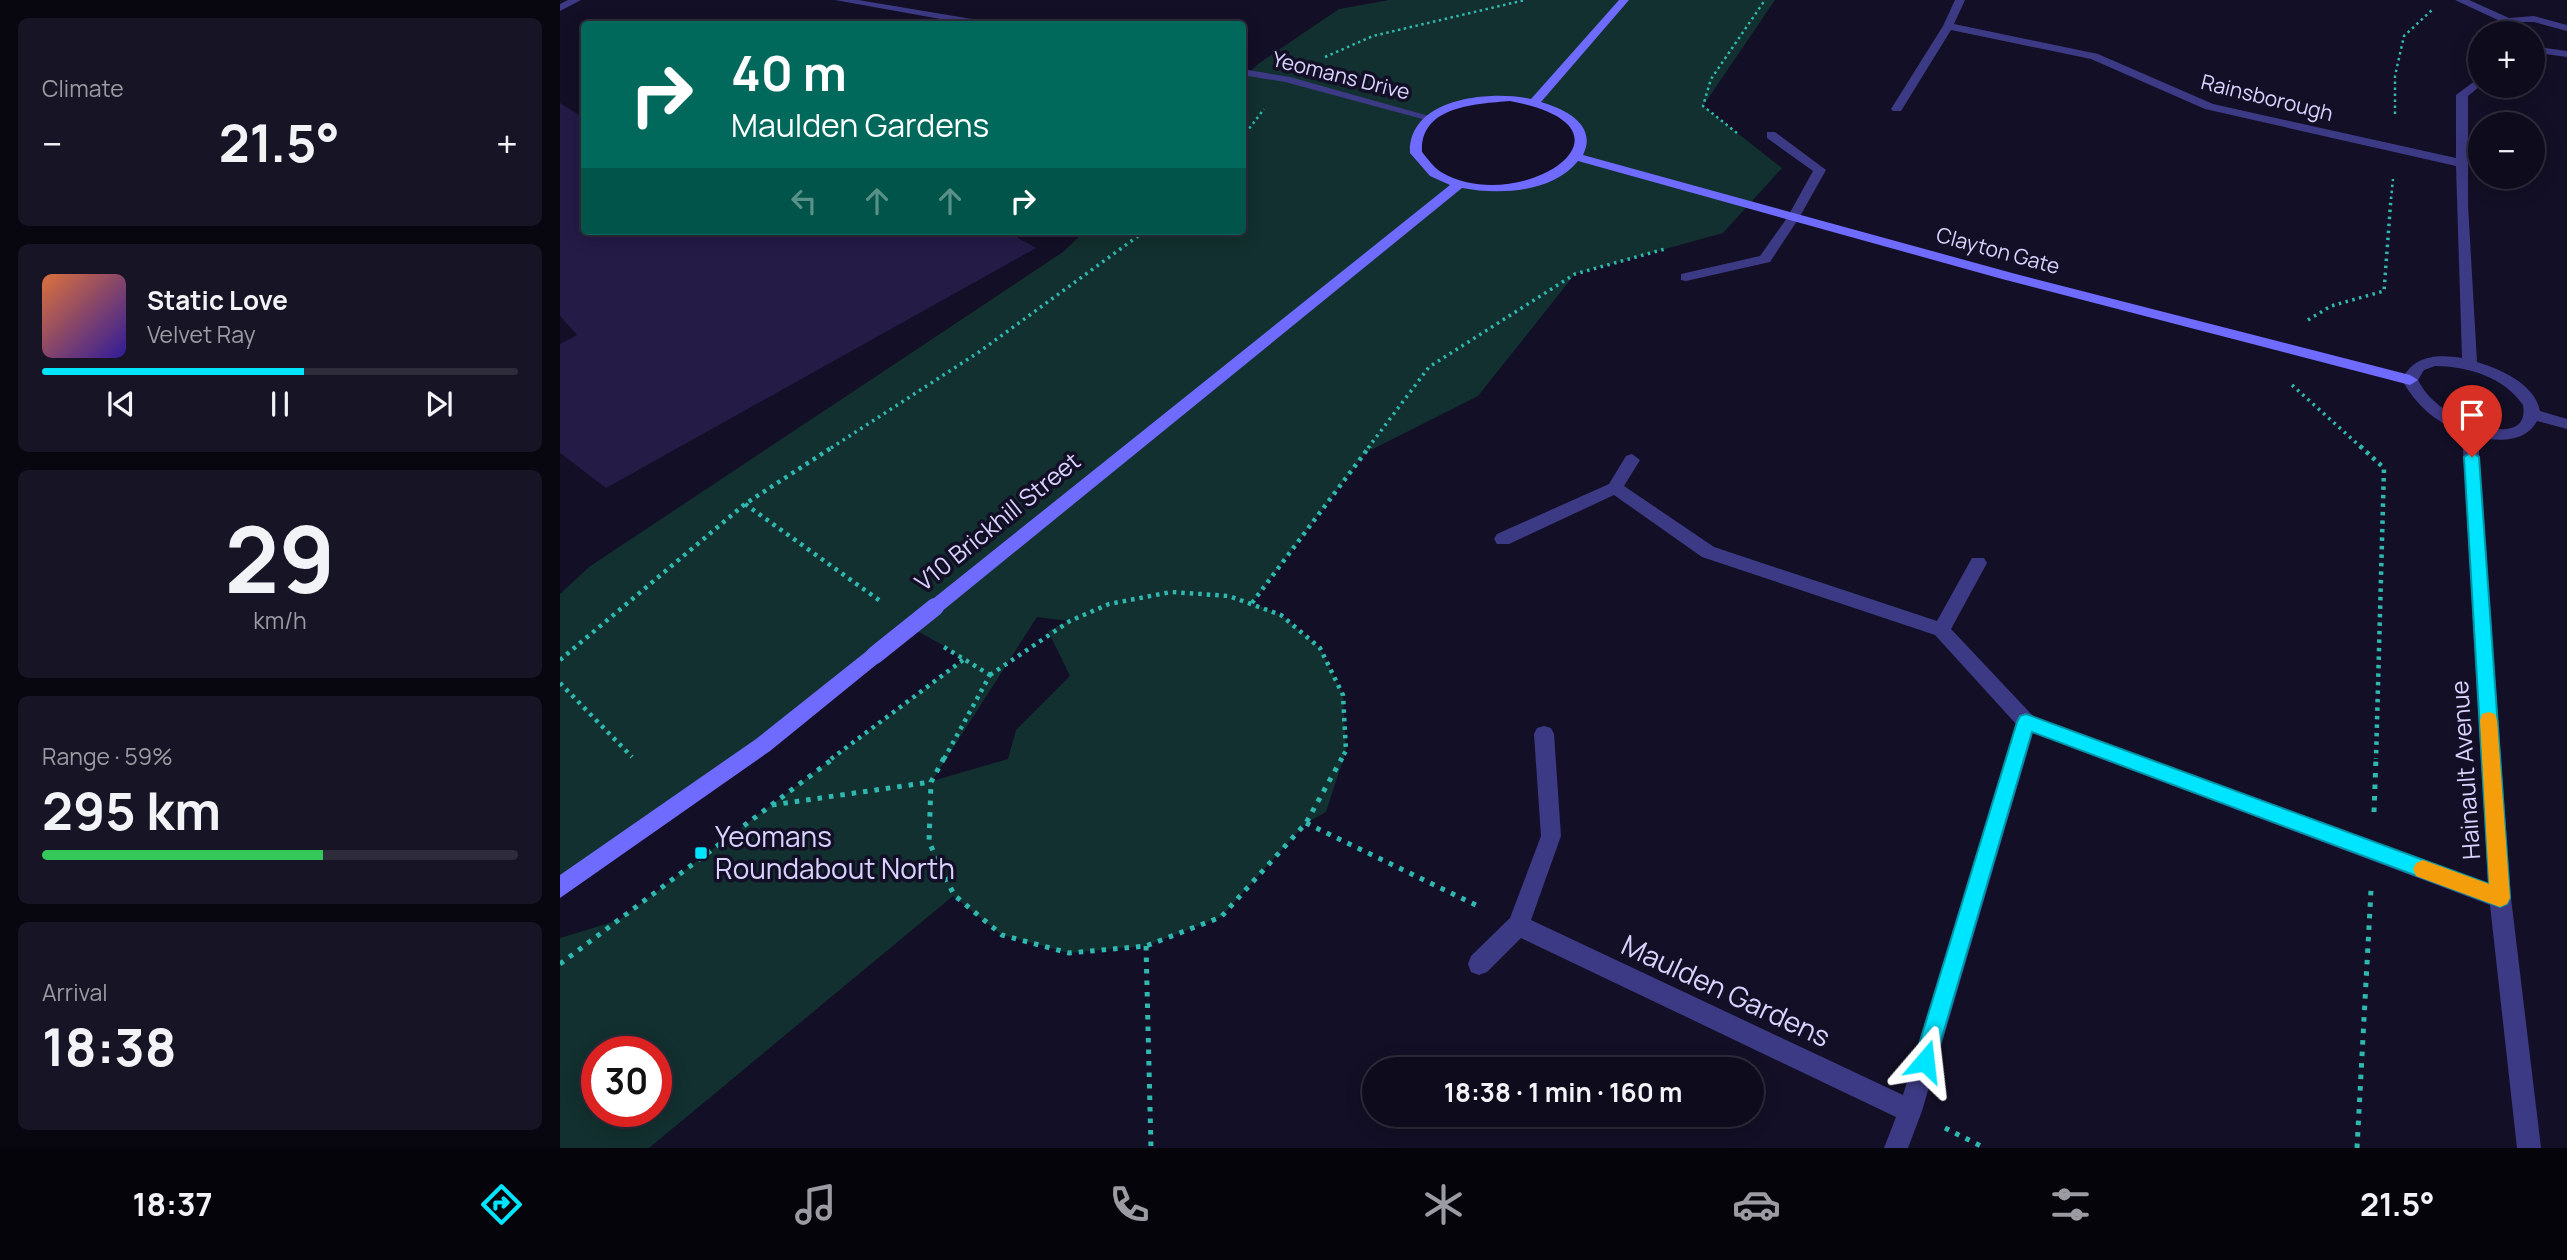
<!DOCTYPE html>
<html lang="en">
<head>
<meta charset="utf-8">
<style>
  :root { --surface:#0e0b1c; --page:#171425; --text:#f1f3f6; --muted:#9b9ba3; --line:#2e2b3b; --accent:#00e5ff }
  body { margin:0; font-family:Manrope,sans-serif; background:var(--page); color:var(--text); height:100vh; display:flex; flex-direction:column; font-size:26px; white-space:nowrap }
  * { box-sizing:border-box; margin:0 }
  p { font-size:23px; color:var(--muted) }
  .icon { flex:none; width:38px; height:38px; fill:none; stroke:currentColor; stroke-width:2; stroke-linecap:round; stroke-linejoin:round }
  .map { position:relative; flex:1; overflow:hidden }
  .side { display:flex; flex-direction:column; gap:18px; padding:18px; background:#08060f; width:560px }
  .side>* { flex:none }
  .banner { position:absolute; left:21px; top:21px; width:665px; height:214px; border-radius:7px; box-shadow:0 4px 18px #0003,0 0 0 2px var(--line); background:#00695c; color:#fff; overflow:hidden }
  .fabs { position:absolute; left:1908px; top:21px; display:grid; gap:14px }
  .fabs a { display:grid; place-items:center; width:77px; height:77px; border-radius:50%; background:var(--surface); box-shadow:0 4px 18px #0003,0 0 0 2px var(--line); font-size:35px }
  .speed { position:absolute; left:21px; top:1036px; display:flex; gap:14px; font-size:35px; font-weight:700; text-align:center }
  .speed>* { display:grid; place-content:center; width:91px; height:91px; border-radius:50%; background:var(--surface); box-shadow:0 4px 18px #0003,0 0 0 2px var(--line); line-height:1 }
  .speed .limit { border:10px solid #d22; background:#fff; color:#111 }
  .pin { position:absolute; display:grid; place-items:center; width:60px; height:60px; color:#fff; margin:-72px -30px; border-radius:50% 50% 50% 0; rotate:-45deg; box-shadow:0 0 7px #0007 }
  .pin .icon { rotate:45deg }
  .me { position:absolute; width:77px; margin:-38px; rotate:17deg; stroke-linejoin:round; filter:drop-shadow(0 0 5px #0008) }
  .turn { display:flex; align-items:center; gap:24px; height:147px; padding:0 35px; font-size:32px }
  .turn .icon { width:91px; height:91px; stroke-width:2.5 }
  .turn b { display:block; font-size:49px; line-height:60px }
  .lanes { display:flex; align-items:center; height:66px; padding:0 35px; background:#0003; justify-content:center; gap:35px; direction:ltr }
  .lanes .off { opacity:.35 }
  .big { font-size:52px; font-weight:700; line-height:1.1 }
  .side .card { flex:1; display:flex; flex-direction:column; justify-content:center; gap:10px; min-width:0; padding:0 24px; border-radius:10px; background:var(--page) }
  .side .dial { align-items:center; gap:0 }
  .dial b { font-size:91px; line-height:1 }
  .song { display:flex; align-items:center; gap:21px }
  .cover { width:84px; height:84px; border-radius:10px; background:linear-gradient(135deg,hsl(20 70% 55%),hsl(250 70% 35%)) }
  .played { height:7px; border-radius:4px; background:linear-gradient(90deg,var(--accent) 55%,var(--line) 55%) }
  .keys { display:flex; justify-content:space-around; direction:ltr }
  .heat { display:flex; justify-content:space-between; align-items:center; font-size:38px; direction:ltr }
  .charge { height:10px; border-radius:5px; background:linear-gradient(90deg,#34c759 59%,var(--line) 0) }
  .trip { position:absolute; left:802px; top:1057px; width:402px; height:70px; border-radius:35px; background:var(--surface); box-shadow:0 4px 18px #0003,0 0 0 2px var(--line); font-weight:700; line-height:70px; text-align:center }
  .tabs { display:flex; height:112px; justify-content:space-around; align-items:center; background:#06040b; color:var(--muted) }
  .tabs .icon { width:49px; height:49px }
  .tabs .active { color:var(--accent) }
  .tabs b { font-size:32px; color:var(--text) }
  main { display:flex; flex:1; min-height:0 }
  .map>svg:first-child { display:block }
</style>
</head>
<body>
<main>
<section class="side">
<div class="card"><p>Climate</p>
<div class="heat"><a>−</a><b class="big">21.5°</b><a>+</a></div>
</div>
<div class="card">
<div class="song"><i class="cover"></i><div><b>Static Love</b><p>Velvet Ray</p></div></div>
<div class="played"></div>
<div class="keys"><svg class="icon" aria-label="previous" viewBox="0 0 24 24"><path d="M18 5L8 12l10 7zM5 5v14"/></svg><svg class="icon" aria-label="pause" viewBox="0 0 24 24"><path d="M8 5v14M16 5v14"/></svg><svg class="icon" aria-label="next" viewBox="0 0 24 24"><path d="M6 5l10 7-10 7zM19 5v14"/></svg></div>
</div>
<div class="card dial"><b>29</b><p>km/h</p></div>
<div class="card"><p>Range · 59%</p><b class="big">295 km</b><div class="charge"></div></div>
<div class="card"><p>Arrival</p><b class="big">18:38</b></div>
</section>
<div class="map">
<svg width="2007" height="1148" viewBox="0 0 2007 1148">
  <rect width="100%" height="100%" fill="#130f26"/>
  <!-- green -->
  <path fill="#12302f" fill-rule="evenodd" d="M829 0H1215L1143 106 1222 168 1163 233 1015 274 918 396 805 453 692 603 721 615 760 648 783 695 786 751 766 812 746 823 661 917 586 946 509 953 442 935 393 896 89 1148H0V938L59 920 403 660 388 648 350 627 0 888V594L29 567 503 252 525 231H682L683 79 698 64 779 9ZM920 100 974 102 1018 127 1017 157 978 181 923 187 874 172 856 153 870 118ZM477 617 509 621 488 631 510 676 456 730 448 759 372 781ZM37 1052H96V1111H37Z"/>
  <!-- building -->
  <path fill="#241b47" d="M0 103 24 118V231H446L476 248 46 488 0 453V344L17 335 0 316Z"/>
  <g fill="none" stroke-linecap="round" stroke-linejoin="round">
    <!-- path-far3 -->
    <path stroke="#2fb8b0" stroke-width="2.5" stroke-dasharray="2.5 3.5" stroke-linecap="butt" d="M765 57 813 36 965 0
      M1835 114V76L1844 36 1872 10
      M1177 133 1143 106 1151 79 1205 0
      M682 138 704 109
      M1831 199 1833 179"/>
    <!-- path-far2 -->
    <path stroke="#2fb8b0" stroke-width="3.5" stroke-dasharray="2.5 4.5" stroke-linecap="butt" d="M1748 320 1771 306 1824 291 1831 198
      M1732 385 1802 448
      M271 448 419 352 585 231
      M808 448 869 367 1015 274 1105 249"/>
    <!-- path-far1 -->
    <path stroke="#2fb8b0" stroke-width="4.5" stroke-dasharray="3.5 5" stroke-linecap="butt" d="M1800 446 1824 468 1816 759
      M185 504 323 603
      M692 603 810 446
      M384 647 430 675
      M0 660 185 504 274 446
      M430 675 510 621 549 604 611 592 669 596 721 615 760 648 783 695 786 751 781 759
      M0 683 72 757
      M271 759 403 660
      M384 759 430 675"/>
    <!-- path -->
    <path stroke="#2fb8b0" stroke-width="5" stroke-dasharray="4.5 7" stroke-linecap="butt" d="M384 758 371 782 369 842 394 895 442 935 509 953 586 946 661 917 746 823 782 758
      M212 805 371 782
      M1814 812 1816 758
      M746 823 922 908
      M586 946 591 1148
      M0 964 274 758
      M1385 1128 1425 1148
      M1797 1148 1811 890"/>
    <!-- lane -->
    <path fill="#3d3a85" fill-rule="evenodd" d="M1207 132H1215L1266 170 1239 218 1210 262 1126 281 1121 280V274L1200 256 1227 218 1253 171 1207 138Z"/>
    <!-- street -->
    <path fill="#3d3a85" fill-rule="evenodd" d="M8 0H21L0 11V4Z
      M275 0H298L424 21 429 24H408Z
      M1395 0H1405L1394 24 1538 54 1653 104 1896 158V95L1920 77V86L1908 96V205L1917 362C1940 369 1975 384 1980 411L2007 419V429L1977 421C1966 442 1939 442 1918 437L1951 898 1981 1148H1957L1930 905 1473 733 1362 1111 1348 1148H1324L1336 1117 961 938 927 972 919 975 911 972 908 964 911 956 950 918 981 836 974 734 977 728 984 726 991 728 994 734 1001 836 971 920 1343 1095 1456 724 1375 635 1142 557 1054 495 949 544H937L934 539 937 534 1049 484 1066 456 1072 454 1080 460 1064 486 1154 547 1377 621 1412 558H1424L1427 563 1391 629 1473 716 1928 883 1902 432C1875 422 1856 405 1842 380 1853 355 1878 354 1902 358L1896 166 1645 109 1531 59 1391 30 1341 111H1333L1331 109 1383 26ZM1875 366C1907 366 1944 377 1963 405 1970 447 1906 424 1888 412 1875 403 1865 394 1858 380L1864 370Z
      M1895 0H1909L1949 18 1974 16 2007 25V31L1974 22H1957L1947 25 1948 33H1938L1937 24 1940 21Z
      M1972 46 2007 51V57L1972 52Z
      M682 69 730 77 876 118 870 121 725 82 682 75Z"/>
    <!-- secondary -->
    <path fill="#6f6bff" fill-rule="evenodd" d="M1059 0H1069L981 102C1005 109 1038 125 1023 155L1452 273 1850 375 1858 380 1850 385 1442 279 1018 161C992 193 939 195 902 188L381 612H369L366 607 369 602 890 185 870 176 850 153C848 98 930 90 971 99ZM950 101C1097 129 958 218 881 172 873 167 868 159 862 152 860 106 915 104 950 101Z
      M315 647 322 650 324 655 322 660 210 751 0 898V875L196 739 308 650Z"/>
    <!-- secondary-bridge -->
    <path stroke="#6f6bff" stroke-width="18" d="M315 655 375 607"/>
  </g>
  <!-- route -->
  <path fill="#00e5ff" stroke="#0095a6" stroke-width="2" d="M1912 452 1919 457 1950 898 1947 904 1940 907 1472 732 1375 1061 1372 1068 1365 1072 1357 1068 1354 1061 1457 722 1460 716 1466 714 1929 884 1904 457Z"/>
  <!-- slow -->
  <path fill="#f59e0b" d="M1929 712 1935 714 1937 720 1950 898 1947 904 1940 907 1856 876 1853 869 1856 863 1863 860 1929 884 1920 720 1922 714Z"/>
  <!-- markers -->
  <rect fill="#00e5ff" stroke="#130f26" stroke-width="2.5" x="134" y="846" width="14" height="14" rx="3.5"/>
  <g text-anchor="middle" stroke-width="7" stroke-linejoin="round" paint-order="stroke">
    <!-- far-street labels -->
    <g font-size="21" fill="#d9d4ff" stroke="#130f26">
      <text transform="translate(781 76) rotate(14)" y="7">Yeomans Drive</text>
      <text transform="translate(1707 98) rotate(14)" y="7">Rainsborough</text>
      <text transform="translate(1438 251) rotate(15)" y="7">Clayton Gate</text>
    </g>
    <!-- street labels -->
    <g font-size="24" fill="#d9d4ff" stroke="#130f26">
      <text transform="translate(438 522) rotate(-39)" y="8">V10 Brickhill Street</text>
      <text transform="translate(1906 770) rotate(-94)" y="8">Hainault Avenue</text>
    </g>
    <!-- near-poi labels -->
    <g font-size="28" fill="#d9d4ff" stroke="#130f26" text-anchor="start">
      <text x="155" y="847">Yeomans<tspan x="155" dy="32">Roundabout North</tspan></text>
    </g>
    <!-- near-street labels -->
    <g font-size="28" fill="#d9d4ff" stroke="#130f26">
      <text transform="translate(1166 991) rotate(25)" y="10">Maulden Gardens</text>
    </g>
  </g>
</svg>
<div class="fabs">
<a>+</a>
<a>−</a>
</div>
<div class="speed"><div class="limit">30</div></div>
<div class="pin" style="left:1912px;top:457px;background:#d93025"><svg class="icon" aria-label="arrive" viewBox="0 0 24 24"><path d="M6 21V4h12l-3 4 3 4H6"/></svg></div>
<svg class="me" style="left:1365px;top:1061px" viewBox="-20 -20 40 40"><path d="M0-17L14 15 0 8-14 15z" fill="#00e5ff" stroke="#fff" stroke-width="4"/></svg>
<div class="trip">18:38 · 1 min · 160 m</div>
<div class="banner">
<div class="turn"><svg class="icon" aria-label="right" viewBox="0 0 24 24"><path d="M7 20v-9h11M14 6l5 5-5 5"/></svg><div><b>40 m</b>Maulden Gardens</div></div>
<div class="lanes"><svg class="icon off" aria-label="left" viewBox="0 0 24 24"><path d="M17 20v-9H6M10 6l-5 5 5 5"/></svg><svg class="icon off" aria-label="ahead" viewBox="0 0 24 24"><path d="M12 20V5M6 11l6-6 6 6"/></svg><svg class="icon off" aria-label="ahead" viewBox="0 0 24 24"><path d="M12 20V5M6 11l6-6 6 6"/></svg><svg class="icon" aria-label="right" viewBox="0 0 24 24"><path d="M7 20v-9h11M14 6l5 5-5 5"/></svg></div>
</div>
</div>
</main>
<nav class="tabs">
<b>18:37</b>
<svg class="icon active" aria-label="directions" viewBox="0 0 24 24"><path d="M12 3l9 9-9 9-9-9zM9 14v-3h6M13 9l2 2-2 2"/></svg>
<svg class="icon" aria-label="music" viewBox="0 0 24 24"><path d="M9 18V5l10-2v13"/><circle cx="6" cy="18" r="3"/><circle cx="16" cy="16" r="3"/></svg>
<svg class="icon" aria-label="phone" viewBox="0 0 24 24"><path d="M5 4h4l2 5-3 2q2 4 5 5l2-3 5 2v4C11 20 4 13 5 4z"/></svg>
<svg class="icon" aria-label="climate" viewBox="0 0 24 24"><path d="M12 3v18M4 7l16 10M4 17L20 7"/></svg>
<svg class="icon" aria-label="car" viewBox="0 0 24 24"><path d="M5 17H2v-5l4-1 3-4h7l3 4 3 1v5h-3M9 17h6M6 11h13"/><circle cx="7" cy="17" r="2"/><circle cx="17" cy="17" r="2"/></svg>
<svg class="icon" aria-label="filters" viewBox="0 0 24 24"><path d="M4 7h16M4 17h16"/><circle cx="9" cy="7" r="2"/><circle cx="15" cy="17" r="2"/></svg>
<b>21.5°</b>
</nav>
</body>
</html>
